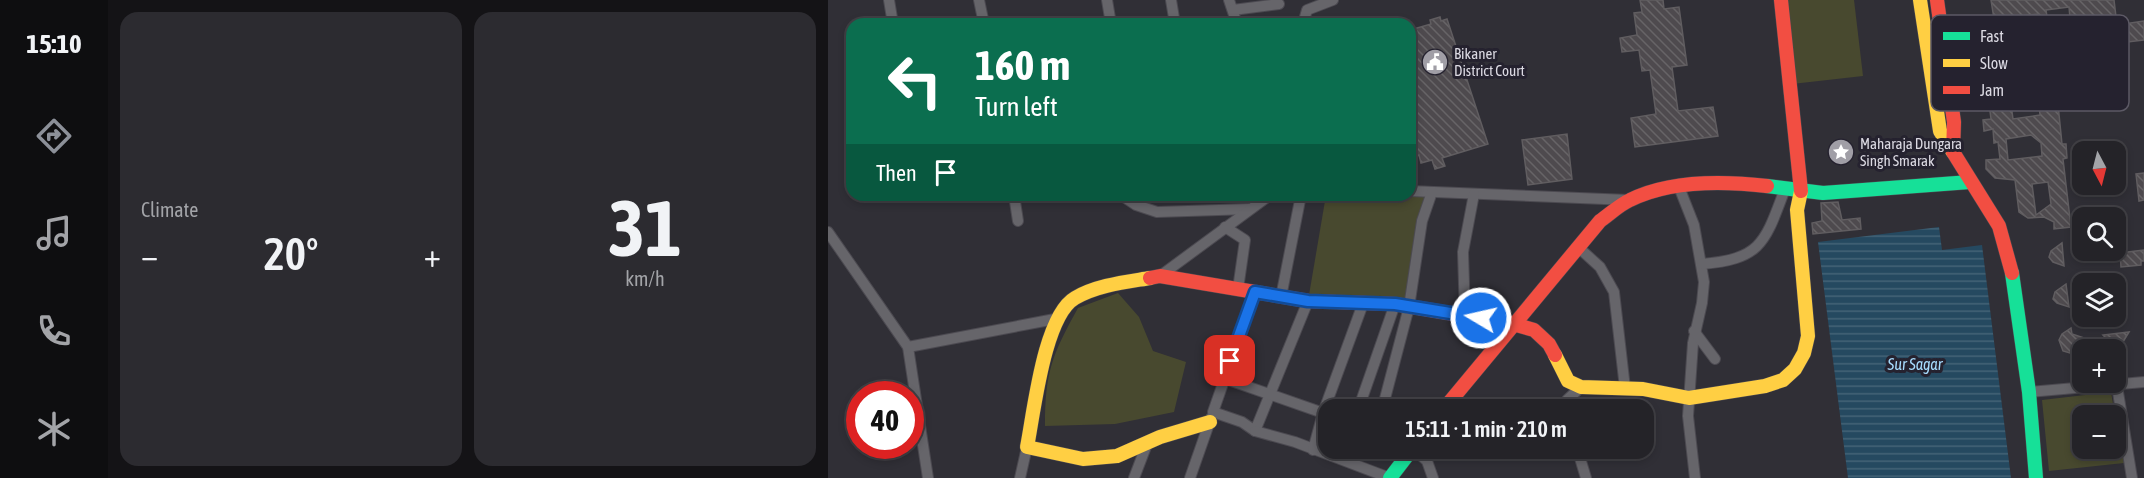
<!DOCTYPE html>
<meta charset="utf-8">
<style>
:root{--surface:#242328;--page:#2c2b30;--text:#f1f3f6;--muted:#a3a4a8;--line:#414045;--accent:#8c9099}
body{margin:0;font-family:"Asap Condensed",sans-serif;background:var(--page);color:var(--text);height:100vh;display:flex;flex-direction:column;font-size:22px;white-space:nowrap}
*{box-sizing:border-box;margin:0}
p{font-size:20px;color:var(--muted)}
.icon{flex:none;width:33px;height:33px;fill:none;stroke:currentColor;stroke-width:2;stroke-linecap:round;stroke-linejoin:round}
.map{position:relative;flex:1;overflow:hidden}
.panel{display:flex;flex-direction:column;gap:12px;padding:12px;background:#141316;width:720px}
.panel>*{flex:none}
.top-card{position:absolute;left:18px;top:18px;width:570px;height:183px;border-radius:18px;box-shadow:0 3px 9px #0003,0 0 0 2px var(--line);background:#0b6e4f;color:#fff;overflow:hidden}
.needle{width:39px;rotate:173deg}
.fabs{position:absolute;left:1244px;top:141px;display:grid;gap:12px}
.fabs a{display:grid;place-items:center;width:54px;height:54px;border-radius:12px;background:var(--surface);box-shadow:0 3px 9px #0003,0 0 0 2px var(--line);font-size:30px}
.speed{position:absolute;left:18px;top:381px;display:flex;gap:12px;font-size:30px;font-weight:700;text-align:center}
.speed>*{display:grid;place-content:center;width:78px;height:78px;border-radius:50%;background:var(--surface);box-shadow:0 3px 9px #0003,0 0 0 2px var(--line);line-height:1}
.speed .limit{border:9px solid #d22;background:#fff;color:#111}
.pin{position:absolute;display:grid;place-items:center;width:51px;height:51px;color:#fff;margin:-26px;border-radius:12px;box-shadow:0 3px 9px #0006}
.me{position:absolute;width:66px;margin:-33px;rotate:279deg;stroke-linejoin:round;filter:drop-shadow(0 0 4px #0008)}
.turn{display:flex;align-items:center;gap:21px;height:126px;padding:0 30px;font-size:27px}
.turn .icon{width:78px;height:78px;stroke-width:2.5}
.turn b{display:block;font-size:42px;line-height:51px}
.then{display:flex;align-items:center;height:57px;padding:0 30px;background:#0003;gap:12px;font-size:22px}
.big{font-size:45px;font-weight:600;line-height:1.1}
.panel .card{flex:1;display:flex;flex-direction:column;justify-content:center;gap:9px;min-width:0;padding:0 21px;border-radius:18px;background:var(--page)}
.panel .dial{align-items:center;gap:0}
.dial b{font-size:78px;line-height:1}
.heat{display:flex;justify-content:space-between;align-items:center;font-size:33px;direction:ltr}
.panel .tiles{flex:1;display:grid;gap:12px;grid-template-columns:repeat(2,1fr)}
.trip{position:absolute;left:490px;top:399px;width:336px;height:60px;border-radius:18px;background:var(--surface);box-shadow:0 3px 9px #0003,0 0 0 2px var(--line);font-weight:600;line-height:60px;text-align:center}
main{display:flex;flex:1;min-height:0}
.tab-bar{display:flex;flex-direction:column;width:108px;justify-content:space-around;align-items:center;background:#0e0e10;color:var(--muted)}
.tab-bar .icon{width:42px;height:42px}
.tab-bar .current{color:var(--accent)}
.tab-bar b{font-size:27px;color:var(--text)}
.map>svg:first-child{display:block}
.green{fill:#48492f}
.water{fill:url(#water-rules)}
.building{fill:url(#building-back-hatch);stroke:#605d60;stroke-width:1.5;fill-rule:evenodd}
.lines{fill:none;stroke-linecap:round;stroke-linejoin:round}
.street-casing{stroke:#4c4a51;stroke-width:12}
.fast-casing{stroke:#4c4a51;stroke-width:15}
.slow-casing{stroke:#4c4a51;stroke-width:15}
.jam-casing{stroke:#4c4a51;stroke-width:15}
.street{stroke:#66656a;stroke-width:10}
.fast{stroke:#16e098;stroke-width:14}
.slow{stroke:#ffcf43;stroke-width:14}
.jam{stroke:#f24e42;stroke-width:14}
.route-casing{stroke:#114b97;stroke-width:15}
.route{stroke:#1a73e8;stroke-width:10}
.labels{text-anchor:middle;dominant-baseline:central;stroke-width:6;stroke-linejoin:round;paint-order:stroke}
.poi-label{font-size:15px;fill:#dcdae3;stroke:#25222f;text-anchor:start}
.water-label{font-size:16px;font-style:italic;fill:#a7dcfe;stroke:#25222f}
.key{fill:#25222f;stroke:#5c5965;stroke-width:1.5}
.key-label{font-size:16px;fill:#dcdae3}
</style>
<main>
<nav class="tab-bar">
<b>15:10</b>
<svg class="icon current" aria-label="directions" viewBox="0 0 24 24"><path d="M12 3l9 9-9 9-9-9zM9 14v-3h6M13 9l2 2-2 2"/></svg>
<svg class="icon" aria-label="music" viewBox="0 0 24 24"><path d="M9 18V5l10-2v13"/><circle cx="6" cy="18" r="3"/><circle cx="16" cy="16" r="3"/></svg>
<svg class="icon" aria-label="phone" viewBox="0 0 24 24"><path d="M5 4h4l2 5-3 2q2 4 5 5l2-3 5 2v4C11 20 4 13 5 4z"/></svg>
<svg class="icon" aria-label="climate" viewBox="0 0 24 24"><path d="M12 3v18M4 7l16 10M4 17L20 7"/></svg>
</nav>
<section class="panel">
<div class="tiles">
<div class="card"><p>Climate</p>
<div class="heat"><a>−</a><b class="big">20°</b><a>+</a></div>
</div>
<div class="card dial"><b>31</b><p>km/h</p></div>
</div>
</section>
<div class="map">
<svg width="1316" height="478" viewBox="0 0 1316 478">
<defs>
<pattern id="water-rules" width="6" height="5" patternUnits="userSpaceOnUse" patternTransform="scale(1.5)"><rect width="6" height="5" fill="#254960"/><path d="M0 2.5h6" fill="none" stroke="#446377"/></pattern>
<pattern id="building-back-hatch" width="6" height="6" patternUnits="userSpaceOnUse" patternTransform="scale(1.5)"><rect width="6" height="6" fill="#4e4a4e"/><path d="M-1 5l2 2M0 0l6 6M5-1l2 2" fill="none" stroke="#676467"/></pattern>
</defs>
<rect width="100%" height="100%" fill="#302f36"/>
<g class="green">
<polygon points="954,0 1026,0 1035,76 964,84"/>
<polygon points="604,192 581,307 480,301 498,195"/>
<path d="M290,293l21,24 14,34 33,11 -12,50 -59,12 -70,2c0,-54 7,-71 33,-118z"/>
<polygon points="1283,392 1287,416 1254,416 1254,448 1287,448 1287,416 1296,463 1221,471 1214,400"/>
</g>
<polygon class="water" points="1111,227 1114,250 1154,245 1183,478 1020,478 990,242"/>
<g class="building">
<polygon points="812,0 835,0 836,9 851,7 859,65 844,67 850,111 885,107 890,136 807,147 803,118 828,114 822,70 814,71 811,50 794,52 792,38 809,35 806,13 814,12"/>
<path d="M1163,0h123l3,25 27,-4v19l-59,7v4l-32,4 9,89h4l1,14 -4,1 8,68 -17,2v-7l-10,-5 -16,1 -9,-6 -4,-32 -20,-2 -9,-9v-9l14,-1 -2,-17 -4,1 -1,-14 -9,2 -1,-11 8,-1 -7,-55 -8,1 -3,-22 9,-1 -3,-21 15,-2zM1241,7l2,22 -16,2 -1,-3 -5,1 -3,-19zM1210,14l4,36 -15,2 -5,-36zM1204,63l2,20 -25,3 -3,-19zM1210,94l2,21 -27,4 -3,-22zM1203,135l10,8 1,13 -34,4 -2,-21zM1220,182l3,22 -15,11 -4,-31z"/>
<polygon points="612,17 613,21 619,19 660,144 614,158 617,166 607,169 604,160 593,163 591,155 582,158 582,30 603,24 602,20"/>
<polygon points="739,134 744,179 700,185 694,140"/>
<polygon points="1316,173 1316,200 1311,201 1308,174"/>
<polygon points="1010,202 1014,220 1032,218 1033,229 985,234 984,223 994,221 993,203"/>
<polygon points="1234,243 1236,266 1225,262 1221,257 1223,251"/>
<polygon points="1316,250 1316,261 1313,261 1313,265 1293,267 1292,253"/>
<polygon points="1238,284 1241,307 1229,303 1225,299 1227,292"/>
<polygon points="1243,328 1244,334 1256,338 1250,351 1242,353 1235,351 1231,340 1234,334"/>
<polygon points="1301,332 1293,345 1287,347 1275,335"/>
</g>
<g class="lines">
<g class="street-casing">
<g id="street">
<polyline points="61,0 65,24"/>
<polyline points="151,0 156,24"/>
<polyline points="279,0 283,24"/>
<polyline points="343,0 347,24"/>
<polyline points="401,0 409,24"/>
<polyline points="405,10 451,4"/>
<polyline points="475,24 479,10 505,0"/>
<polyline points="851,187 866,225 876,282 874,303 865,343 860,416 867,478"/>
<polyline points="582,191 801,200"/>
<polyline points="186,195 190,221"/>
<polyline points="293,195 308,205 329,212 422,209"/>
<polyline points="397,227 417,240 410,289"/>
<polyline points="0,232 80,347 100,478"/>
<polyline points="750,247 772,267 786,292 797,388"/>
<path d="M874,264c60,-5 63,-22 83,-75"/>
<polyline points="332,276 442,195"/>
<polyline points="427,292 385,412 414,422 427,431 480,301"/>
<polyline points="453,297 473,195"/>
<polyline points="637,316 635,252 646,194"/>
<polyline points="866,331 887,359"/>
<polyline points="80,347 227,319"/>
<polyline points="395,378 501,415"/>
<polyline points="1289,386 1304,478"/>
<polyline points="1201,392 1316,382"/>
<polyline points="530,410 567,304"/>
<polyline points="554,410 581,307 594,221 604,192"/>
<polyline points="737,410 739,400 753,387"/>
<polyline points="427,431 467,442 562,478"/>
<polyline points="585,448 599,461 605,478"/>
<polyline points="749,448 758,478"/>
<polyline points="485,450 495,413 536,301"/>
<polyline points="192,478 199,447"/>
<polyline points="306,478 319,444"/>
<polyline points="362,478 383,418"/>
</g>
</g>
<g class="fast-casing">
<g id="fast">
<polyline points="939,186 995,193 1142,182"/>
<polyline points="1184,273 1201,392 1208,478"/>
<polyline points="562,478 585,448"/>
</g>
</g>
<g class="slow-casing">
<g id="slow">
<polyline points="1092,0 1112,131 1125,152"/>
<path d="M322,278c-24,4 -53,7 -75,20 -31,18 -41,114 -48,149l56,12 34,-3 43,-19 50,-15"/>
<polyline points="727,355 740,381 753,387 815,389 861,398 937,386 955,380 967,369 976,353 980,336 969,210 973,191"/>
</g>
</g>
<g class="jam-casing">
<g id="jam">
<polyline points="953,0 973,191"/>
<polyline points="1109,0 1126,122 1125,152 1171,226 1184,273"/>
<polyline points="322,278 332,276 480,301 567,304 685,324 706,330 721,344 727,355"/>
<path d="M615,410l157,-189c10,-7 19,-16 30,-21 40,-20 94,-19 137,-14"/>
</g>
</g>
<use href="#street" class="street"/>
<use href="#fast" class="fast"/>
<use href="#slow" class="slow"/>
<use href="#jam" class="jam"/>
</g>
<g class="lines">
<g class="route-casing">
<polyline id="route" points="402,361 427,292 480,301 567,304 653,318"/>
</g>
<use href="#route" class="route"/>
</g>
<defs>
<g id="civic-disc" transform="scale(1.35)"><circle r="9.5" fill="#a09ea6" stroke="#25222f"/><path d="M-.6-6.5H3V-4.5H.6V-3L4-1V1h2V6H-6V1h2V-1L-.6-3ZM-1.2 2.5V6h2.4V2.5Z" fill="#fff"/></g>
<g id="sight-disc" transform="scale(1.35)"><circle r="9.5" fill="#a09ea6" stroke="#25222f"/><path d="M0-6L1.8-2.2L6-1.7L2.9 1.2L3.7 5.4L0 3.3L-3.7 5.4L-2.9 1.2L-6-1.7L-1.8-2.2Z" fill="#fff"/></g>
</defs>
<g fill-rule="evenodd">
<use href="#civic-disc" x="607" y="62"/>
<use href="#sight-disc" x="1013" y="152"/>
</g>
<g class="labels">
<g class="poi-label">
<text x="626" y="53">Bikaner<tspan x="626" dy="17">District Court</tspan></text>
<text x="1032" y="143">Maharaja Dungara<tspan x="1032" dy="17">Singh Smarak</tspan></text>
</g>
<g class="water-label">
<text x="1087" y="364">Sur Sagar</text>
</g>
</g>
<rect x="1103" y="15" width="198" height="96" rx="9" class="key"/>
<rect x="1115" y="32" width="27" height="8" fill="#16e098"/>
<rect x="1115" y="59" width="27" height="8" fill="#ffcf43"/>
<rect x="1115" y="86" width="27" height="8" fill="#f24e42"/>
<g class="key-label">
<text x="1152" y="42">Fast</text>
<text x="1152" y="69">Slow</text>
<text x="1152" y="96">Jam</text>
</g>
</svg>
<div class="fabs">
<a><svg class="needle" viewBox="-14 -14 28 28"><path d="M0-13l5 13h-10z" fill="#e53935"/><path d="M0 13l5-13h-10z" fill="#a3a4a8"/></svg></a>
<a><svg class="icon" aria-label="search" viewBox="0 0 24 24"><circle cx="10" cy="10" r="6"/><path d="M15 15l6 6"/></svg></a>
<a><svg class="icon" aria-label="layers" viewBox="0 0 24 24"><path d="M12 4l9 5-9 5-9-5zM3 14l9 5 9-5"/></svg></a>
<a>+</a>
<a>−</a>
</div>
<div class="speed"><div class="limit">40</div></div>
<div class="pin" style="left:402px;top:361px;background:#d93025"><svg class="icon" aria-label="arrive" viewBox="0 0 24 24"><path d="M6 21V4h12l-3 4 3 4H6"/></svg></div>
<svg class="me" style="left:653px;top:318px" viewBox="-20 -20 40 40"><circle r="17" fill="#1a73e8" stroke="#fff" stroke-width="3"/><path d="M0-11L8 9 0 5-8 9z" fill="#fff"/></svg>
<div class="trip">15:11 · 1 min · 210 m</div>
<div class="top-card">
<div class="turn"><svg class="icon" aria-label="left" viewBox="0 0 24 24"><path d="M17 20v-9H6M10 6l-5 5 5 5"/></svg><div><b>160 m</b>Turn left</div></div>
<div class="then">Then<svg class="icon" aria-label="arrive" viewBox="0 0 24 24"><path d="M6 21V4h12l-3 4 3 4H6"/></svg></div>
</div>
</div>
</main>
